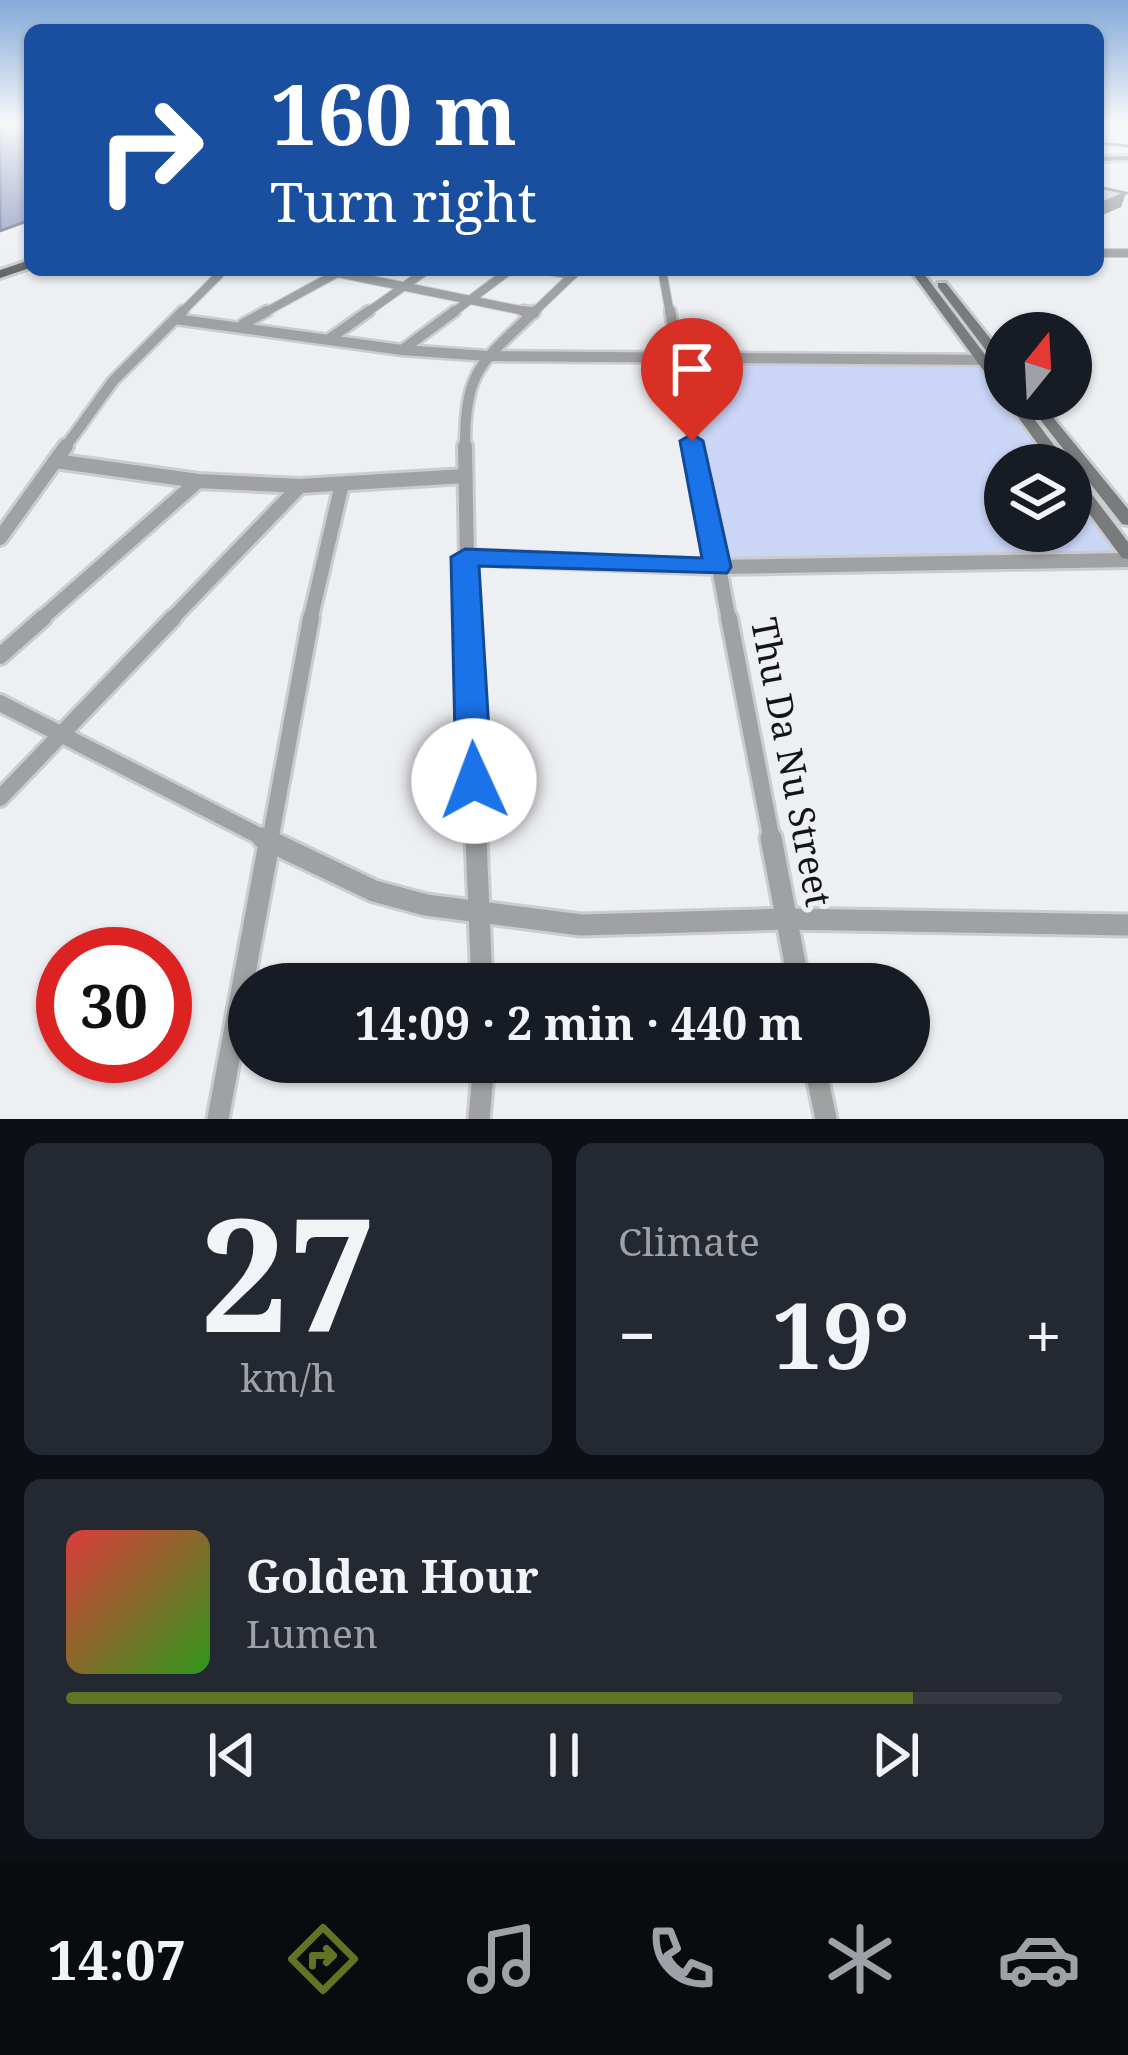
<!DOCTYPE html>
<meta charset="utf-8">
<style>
:root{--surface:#171b24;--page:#242831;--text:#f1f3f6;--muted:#9ea1a6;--line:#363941;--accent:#607424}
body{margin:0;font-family:"Noto Serif",serif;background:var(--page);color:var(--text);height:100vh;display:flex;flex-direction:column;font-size:45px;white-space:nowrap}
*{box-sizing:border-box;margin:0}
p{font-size:39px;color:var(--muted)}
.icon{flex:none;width:66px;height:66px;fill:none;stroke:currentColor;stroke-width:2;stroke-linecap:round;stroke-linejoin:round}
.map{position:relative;height:1119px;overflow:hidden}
.drawer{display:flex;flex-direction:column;gap:24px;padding:24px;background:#0d0f14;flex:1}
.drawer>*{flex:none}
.top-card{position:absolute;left:24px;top:24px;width:1080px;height:252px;border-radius:18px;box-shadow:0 3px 9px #0004;background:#1a4fa0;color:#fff;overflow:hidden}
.needle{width:78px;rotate:18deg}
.buttons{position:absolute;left:984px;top:312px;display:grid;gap:24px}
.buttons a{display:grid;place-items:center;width:108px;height:108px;border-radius:50%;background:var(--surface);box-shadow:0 3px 9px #0004;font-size:60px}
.speed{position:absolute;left:36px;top:927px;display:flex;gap:24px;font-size:60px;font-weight:700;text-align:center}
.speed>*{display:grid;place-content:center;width:156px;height:156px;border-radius:50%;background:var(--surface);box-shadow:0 3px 9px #0004;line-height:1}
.speed .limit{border:18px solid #d22;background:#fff;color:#111}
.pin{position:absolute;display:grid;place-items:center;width:102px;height:102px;color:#fff;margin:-123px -51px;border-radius:50% 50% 50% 0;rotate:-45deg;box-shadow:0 0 12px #0007}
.pin .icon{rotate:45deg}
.me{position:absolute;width:132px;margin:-66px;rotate:358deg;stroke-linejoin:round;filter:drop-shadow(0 0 9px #0008)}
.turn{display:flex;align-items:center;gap:42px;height:252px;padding:0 48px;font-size:54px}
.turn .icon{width:156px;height:156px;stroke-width:2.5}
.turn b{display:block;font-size:84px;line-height:102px}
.big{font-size:90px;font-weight:700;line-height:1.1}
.drawer .tile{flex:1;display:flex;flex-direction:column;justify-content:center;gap:18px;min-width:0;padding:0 42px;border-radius:18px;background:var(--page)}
.drawer .dial{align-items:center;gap:0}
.dial b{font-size:156px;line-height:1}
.song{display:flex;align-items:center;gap:36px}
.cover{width:144px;height:144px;border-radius:18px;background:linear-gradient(135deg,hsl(0 70% 55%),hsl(110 70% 35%))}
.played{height:12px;border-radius:6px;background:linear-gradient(90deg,var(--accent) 85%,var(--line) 85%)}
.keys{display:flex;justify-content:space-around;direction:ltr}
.heat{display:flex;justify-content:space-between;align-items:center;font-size:66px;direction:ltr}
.drawer .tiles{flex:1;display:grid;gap:24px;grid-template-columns:1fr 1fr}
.tile:last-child{grid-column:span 2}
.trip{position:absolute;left:228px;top:963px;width:702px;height:120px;border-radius:60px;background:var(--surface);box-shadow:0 3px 9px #0004;font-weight:700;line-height:120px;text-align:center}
.dock{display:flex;height:192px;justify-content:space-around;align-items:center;background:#090b0e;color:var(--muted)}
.dock .icon{width:84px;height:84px}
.dock .current{color:var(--accent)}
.dock b{font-size:54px;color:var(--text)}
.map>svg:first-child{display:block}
.green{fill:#cbd5f6}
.water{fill:#8d98c1;stroke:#68708d;stroke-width:3}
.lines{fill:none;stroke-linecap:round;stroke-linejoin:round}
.stream{stroke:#68708d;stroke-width:3}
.street-far4-casing{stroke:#cbcccf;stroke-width:10}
.street-far3-casing{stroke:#cbcccf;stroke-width:15}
.street-far2-casing{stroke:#cbcccf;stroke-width:20}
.street-far1-casing{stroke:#cbcccf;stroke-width:22}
.street-casing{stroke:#cbcccf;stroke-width:27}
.secondary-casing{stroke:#cbcccf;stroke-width:6}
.primary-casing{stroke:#cbcccf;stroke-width:6}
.street-far4{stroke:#a0a1a2;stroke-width:8}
.street-far3{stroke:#a0a1a2;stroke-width:10}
.street-far2{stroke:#a0a1a2;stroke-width:14}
.street-far1{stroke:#a0a1a2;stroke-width:16}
.street{stroke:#a0a1a2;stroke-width:21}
.secondary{fill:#7a7b7d;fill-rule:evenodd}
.primary{fill:#5f6063;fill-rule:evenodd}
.shaded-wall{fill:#949598}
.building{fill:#d4d5d9;stroke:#949598;stroke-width:3}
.route{fill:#1a73e8;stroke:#114b97;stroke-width:3}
.labels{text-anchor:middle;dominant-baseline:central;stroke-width:10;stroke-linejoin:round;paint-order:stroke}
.street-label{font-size:36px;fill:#131415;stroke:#eeeff3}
</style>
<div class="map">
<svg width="1128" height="1119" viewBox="0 0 1128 1119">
<rect width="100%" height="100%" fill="#eeeff3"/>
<polygon class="green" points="677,360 982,360 1005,390 1005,399 1061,465 1005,465 1005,531 1071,531 1071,478 1128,560 712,558"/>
<polygon class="water" points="0,123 30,123 30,220 0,231"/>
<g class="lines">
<polyline class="stream" points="1098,143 1128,146"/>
<g class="street-far4-casing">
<g id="street-far4">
<polyline points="1098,253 1128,253"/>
<polyline points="323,270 534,313"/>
<polyline points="543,270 573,275"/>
<polyline points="662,270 670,314"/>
<polyline points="180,314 224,270"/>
<polyline points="262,314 339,272"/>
<polyline points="365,314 427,270"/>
<polyline points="451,314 510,270"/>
<polyline points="532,314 578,270"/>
</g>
</g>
<g class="street-far3-casing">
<g id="street-far3">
<polyline points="523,311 534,313"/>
<polyline points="670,311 696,449"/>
<polyline points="175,319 402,350 488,356 989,360"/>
<polyline points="243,324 267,311"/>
<polyline points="329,339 369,311"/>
<polyline points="402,350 455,311"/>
<polyline points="64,449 113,381 183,311"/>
<path d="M465,449c0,-80 15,-85 70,-138"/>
</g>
</g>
<g class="street-far2-casing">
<g id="street-far2">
<polyline points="465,446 468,621"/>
<polyline points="696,446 729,621"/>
<polyline points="55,461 198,481 300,486 465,476"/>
<polyline points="0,538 66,446"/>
<polyline points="465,557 717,567 1128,560"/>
<polyline points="39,621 198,481"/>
<polyline points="170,621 300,486"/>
<polyline points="310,621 342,484"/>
</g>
</g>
<g class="street-far1-casing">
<g id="street-far1">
<polyline points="467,618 476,841"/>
<polyline points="729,618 772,841"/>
<polyline points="0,656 43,618"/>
<polyline points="0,703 269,841"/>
<polyline points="0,798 173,618"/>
<polyline points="270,841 311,618"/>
</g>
</g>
<g class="street-casing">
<g id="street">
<polyline points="263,838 374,891 426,905 581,925 786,919 1128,925"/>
<polyline points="476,838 482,984"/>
<polyline points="771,838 799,984"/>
<polyline points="814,1062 826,1119"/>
<polyline points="218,1119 270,838"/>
<polyline points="479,1119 484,1062"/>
</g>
</g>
<g class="secondary-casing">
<g id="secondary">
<polygon points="1128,156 1128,160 1098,161 1098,157"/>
<polygon points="910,270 921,270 1005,381 1005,394 1000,393"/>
<polygon points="938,283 946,283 1005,357 1005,370 1000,369 938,287"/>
<polygon points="1005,399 1019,399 1069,465 1053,465"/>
<polygon points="1024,399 1038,399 1128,509 1128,525 1122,524"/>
<polygon points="1071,473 1077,475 1128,542 1128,559 1122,558 1071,489"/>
</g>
</g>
<g class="primary-casing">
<polygon id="primary" points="30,260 30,268 0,278 0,270"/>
</g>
<use href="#street-far4" class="street-far4"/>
<use href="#street-far3" class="street-far3"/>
<use href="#street-far2" class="street-far2"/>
<use href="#street-far1" class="street-far1"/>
<use href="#street" class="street"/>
<use href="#secondary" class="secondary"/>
<use href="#primary" class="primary"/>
</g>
<polygon class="shaded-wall" points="1126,193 1121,207 1098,217 1098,205"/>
<polygon class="building" points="1103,188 1126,193 1098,205 1098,190"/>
<linearGradient id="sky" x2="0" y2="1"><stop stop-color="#83a9d8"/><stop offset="0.44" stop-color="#f7f8fa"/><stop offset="1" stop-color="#f7f8fa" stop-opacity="0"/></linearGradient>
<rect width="1128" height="280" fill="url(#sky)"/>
<polygon class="route" points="692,434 703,441 731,567 727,573 479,566 492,781 487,791 474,795 461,791 456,781 451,557 465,549 702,558 680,441"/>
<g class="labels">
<g class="street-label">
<text transform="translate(792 762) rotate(79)">Thu Da Nu Street</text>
</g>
</g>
</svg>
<div class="buttons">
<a><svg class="needle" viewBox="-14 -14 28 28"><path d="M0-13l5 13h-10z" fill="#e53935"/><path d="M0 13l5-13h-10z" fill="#9ea1a6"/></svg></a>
<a><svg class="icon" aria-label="layers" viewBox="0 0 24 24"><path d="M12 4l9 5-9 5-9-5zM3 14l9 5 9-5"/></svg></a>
</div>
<div class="speed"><div class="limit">30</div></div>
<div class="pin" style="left:692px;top:441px;background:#d93025"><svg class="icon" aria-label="arrive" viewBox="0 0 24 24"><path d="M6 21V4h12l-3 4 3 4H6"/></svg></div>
<svg class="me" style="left:474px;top:781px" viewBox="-20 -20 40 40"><circle r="19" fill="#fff"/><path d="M0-13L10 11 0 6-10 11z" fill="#1a73e8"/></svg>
<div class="trip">14:09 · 2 min · 440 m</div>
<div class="top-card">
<div class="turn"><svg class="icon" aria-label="right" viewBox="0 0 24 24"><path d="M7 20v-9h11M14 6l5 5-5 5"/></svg><div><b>160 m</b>Turn right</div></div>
</div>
</div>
<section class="drawer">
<div class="tiles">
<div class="tile dial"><b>27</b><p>km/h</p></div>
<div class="tile"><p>Climate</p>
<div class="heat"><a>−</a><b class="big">19°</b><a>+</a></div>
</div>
<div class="tile">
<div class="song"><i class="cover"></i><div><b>Golden Hour</b><p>Lumen</p></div></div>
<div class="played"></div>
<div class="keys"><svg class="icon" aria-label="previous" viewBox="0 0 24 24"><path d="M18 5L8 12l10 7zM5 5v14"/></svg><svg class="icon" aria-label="pause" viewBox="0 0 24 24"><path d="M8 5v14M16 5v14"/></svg><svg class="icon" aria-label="next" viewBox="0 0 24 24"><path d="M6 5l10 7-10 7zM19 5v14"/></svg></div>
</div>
</div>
</section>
<nav class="dock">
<b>14:07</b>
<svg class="icon current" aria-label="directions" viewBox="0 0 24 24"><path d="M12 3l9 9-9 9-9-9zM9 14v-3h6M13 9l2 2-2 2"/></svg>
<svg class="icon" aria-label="music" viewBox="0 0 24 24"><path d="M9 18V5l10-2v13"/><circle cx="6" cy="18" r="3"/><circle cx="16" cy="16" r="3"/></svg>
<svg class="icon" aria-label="phone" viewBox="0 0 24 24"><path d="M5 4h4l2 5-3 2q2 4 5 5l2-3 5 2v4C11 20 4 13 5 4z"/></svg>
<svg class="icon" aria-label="climate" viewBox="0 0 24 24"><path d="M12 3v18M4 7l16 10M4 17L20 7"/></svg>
<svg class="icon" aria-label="car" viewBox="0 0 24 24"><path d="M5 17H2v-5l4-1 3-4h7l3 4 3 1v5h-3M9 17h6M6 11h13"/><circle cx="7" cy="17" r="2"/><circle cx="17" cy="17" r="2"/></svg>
</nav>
